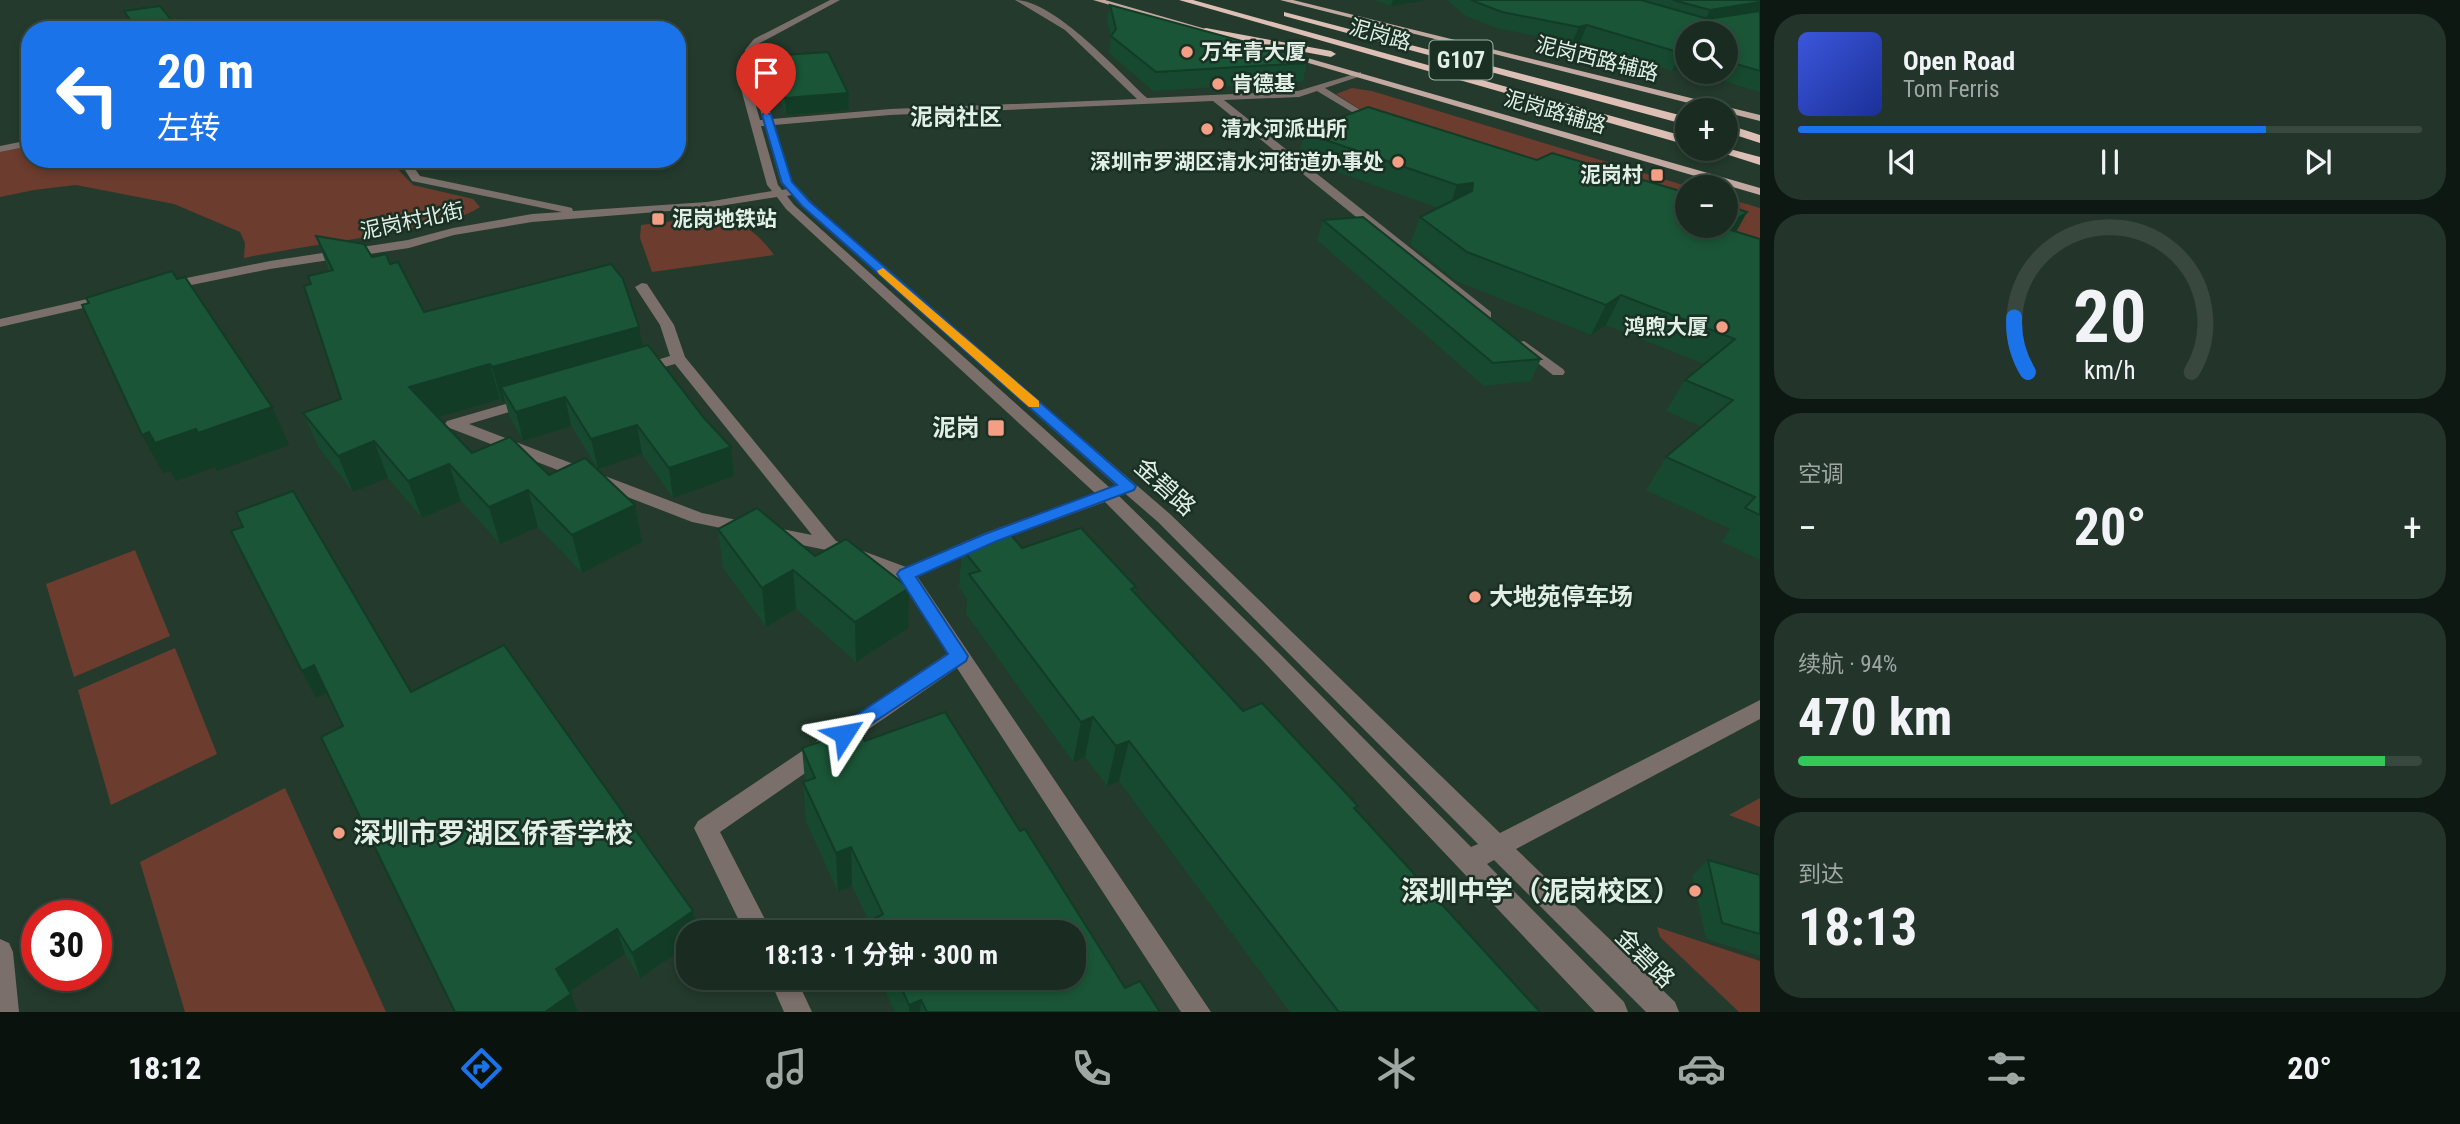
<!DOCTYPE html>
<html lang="zh">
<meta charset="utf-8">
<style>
:root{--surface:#1a2c21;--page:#23342a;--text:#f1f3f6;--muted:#9fa7a5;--line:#38483f;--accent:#1a73e8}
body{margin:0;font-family:"Roboto Condensed","Noto Sans SC",sans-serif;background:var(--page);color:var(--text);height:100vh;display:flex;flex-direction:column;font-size:26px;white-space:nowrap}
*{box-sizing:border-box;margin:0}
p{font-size:23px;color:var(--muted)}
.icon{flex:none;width:38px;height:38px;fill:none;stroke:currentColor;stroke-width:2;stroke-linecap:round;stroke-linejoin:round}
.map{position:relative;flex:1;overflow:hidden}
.sheet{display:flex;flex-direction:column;gap:14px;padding:14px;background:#0e1812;width:700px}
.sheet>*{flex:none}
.hud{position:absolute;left:21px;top:21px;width:665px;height:147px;border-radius:28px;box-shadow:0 4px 10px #0003,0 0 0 2px var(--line);background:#1a73e8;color:#fff;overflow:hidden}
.buttons{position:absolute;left:1675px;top:21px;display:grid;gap:14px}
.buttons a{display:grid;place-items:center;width:63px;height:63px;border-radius:50%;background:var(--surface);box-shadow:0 4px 10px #0003,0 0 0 2px var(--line);font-size:35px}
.speed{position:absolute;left:21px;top:900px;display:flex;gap:14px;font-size:35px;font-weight:700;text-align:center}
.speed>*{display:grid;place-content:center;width:91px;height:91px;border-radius:50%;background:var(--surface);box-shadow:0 4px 10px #0003,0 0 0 2px var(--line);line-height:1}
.speed .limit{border:10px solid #d22;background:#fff;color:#111}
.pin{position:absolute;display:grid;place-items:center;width:60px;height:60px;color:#fff;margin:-72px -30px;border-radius:50% 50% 50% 0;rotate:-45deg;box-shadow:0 0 7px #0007}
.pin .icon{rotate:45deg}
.me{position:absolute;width:77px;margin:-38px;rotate:56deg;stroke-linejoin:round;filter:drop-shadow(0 0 5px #0008)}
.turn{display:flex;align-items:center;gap:24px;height:147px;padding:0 21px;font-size:32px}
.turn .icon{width:91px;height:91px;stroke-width:2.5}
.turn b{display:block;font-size:49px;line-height:60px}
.big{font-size:52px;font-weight:700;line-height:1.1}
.sheet .widget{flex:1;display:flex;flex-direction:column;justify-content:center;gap:10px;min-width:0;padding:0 24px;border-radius:28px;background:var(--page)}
.sheet .dial{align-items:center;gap:0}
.dial svg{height:182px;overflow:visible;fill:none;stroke:var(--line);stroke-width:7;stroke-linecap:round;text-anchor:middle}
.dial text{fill:var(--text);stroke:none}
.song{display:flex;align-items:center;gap:21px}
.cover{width:84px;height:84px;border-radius:10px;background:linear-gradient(135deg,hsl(230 70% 55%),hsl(230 70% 35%))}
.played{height:7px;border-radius:4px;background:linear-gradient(90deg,var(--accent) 75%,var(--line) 75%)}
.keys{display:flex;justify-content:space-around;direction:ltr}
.heat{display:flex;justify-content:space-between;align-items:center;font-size:38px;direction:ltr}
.charge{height:10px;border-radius:5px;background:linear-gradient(90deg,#34c759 94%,var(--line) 0)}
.trip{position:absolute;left:676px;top:920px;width:410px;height:70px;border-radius:28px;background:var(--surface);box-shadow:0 4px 10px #0003,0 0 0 2px var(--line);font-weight:700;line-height:70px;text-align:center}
.tab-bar{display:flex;height:112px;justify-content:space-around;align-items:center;background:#0a120d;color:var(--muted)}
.tab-bar .icon{width:49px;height:49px}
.tab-bar .selected{color:var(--accent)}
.tab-bar b{font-size:32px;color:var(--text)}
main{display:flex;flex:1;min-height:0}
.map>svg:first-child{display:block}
.green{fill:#6c3c2e}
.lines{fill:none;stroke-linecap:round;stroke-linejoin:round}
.minor{fill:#7b6f6b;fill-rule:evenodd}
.major{fill:#c1a8a1;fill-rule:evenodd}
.highway{fill:#ddbfb6;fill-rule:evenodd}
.wall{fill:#16492f}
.shaded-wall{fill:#123c26}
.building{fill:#1a5537;stroke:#123c26;stroke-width:2}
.route{fill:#1a73e8;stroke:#114b97;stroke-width:2}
.slow{fill:#f59e0b}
.poi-dot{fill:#f49e86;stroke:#193023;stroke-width:2.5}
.labels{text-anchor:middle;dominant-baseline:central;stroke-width:5;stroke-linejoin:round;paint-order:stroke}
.far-street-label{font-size:21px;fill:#e1efe6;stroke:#193023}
.far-poi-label{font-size:21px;font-weight:bold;fill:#e1efe6;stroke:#193023;text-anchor:start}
.shield{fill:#193023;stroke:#a5b6ac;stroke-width:2}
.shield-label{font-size:23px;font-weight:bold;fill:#e1efe6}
.far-quarter-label{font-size:23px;font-weight:bold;fill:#e1efe6;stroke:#193023}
.poi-label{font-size:24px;font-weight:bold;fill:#e1efe6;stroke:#193023;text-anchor:end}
.street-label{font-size:24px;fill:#e1efe6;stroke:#193023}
.near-poi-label{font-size:28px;font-weight:bold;fill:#e1efe6;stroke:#193023;text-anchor:start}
</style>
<main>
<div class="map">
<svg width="1760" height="1012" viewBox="0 0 1760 1012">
<rect width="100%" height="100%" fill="#233a2c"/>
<g class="green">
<polygon points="1352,88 1372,91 1690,187 1687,187 1687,216 1361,110 1336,94"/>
<path d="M30,146v13h358l25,26 60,14 7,8c-20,13 -43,16 -66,21 -56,12 -113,18 -170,30l1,-15 -5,-11 -66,-28 -98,-19 -42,5 -34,7v-45z"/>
<polygon points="1726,198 1760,208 1760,239 1717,226 1726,226"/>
<path d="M688,219c42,-1 60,1 86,36l-122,17 -12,-34 1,-13z"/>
<polygon points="135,550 170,636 74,677 46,584"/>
<polygon points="175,648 217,754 111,805 78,690"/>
<polygon points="285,788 386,1012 185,1012 140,862"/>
<polygon points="1760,798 1760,827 1729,815"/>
<polygon points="1657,927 1760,961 1760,1012 1739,1012 1660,937"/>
</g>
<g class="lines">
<g class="minor">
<path d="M830,0h10l-80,43 -7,7 19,69 118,-10 247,-10 -72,-69 -50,-30c39,0 104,72 132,98l151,-7 63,-19v4l-36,12 45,28 2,2 -5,3 -50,-30 -18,6 -75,3 267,212v6h-10l-268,-217 -323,14 -116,10 18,57 32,33 346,299 330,319 260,-133v19l-244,130 159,153 4,10h-33l-152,-152 -7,4 137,138 4,10h-33l-332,-351 -158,-159 -108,39 -80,35 294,436h-30l-224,-344 -237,164 52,101h-27l-51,-105 4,-7 250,-168 -49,-74 -73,-29 -134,-28 -245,-95 -2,-3 2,-3 76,-22h10l3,3 -3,3 -64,19 233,89 110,22 -137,-171 -36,10 -7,-4 2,-3 36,-11 -10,-31 -25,-38 7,-4 5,1 27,41 11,32 151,184 70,26 79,-34 110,-40 -309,-284 -9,-12 -70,11 -175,14 -78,13 -45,13 -139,21 -103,21 -7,-4 7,-4 103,-21 138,-21 45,-12 79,-14 30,-2 -150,-31 -14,-22h10l12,17 148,31 4,1 1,3 134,-9 65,-11 -5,-6 -27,-100 5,-3 5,3 10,35h3l-18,-70 9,-11zM761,126h4l16,57 6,6 -5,1 -4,-5zM792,195l24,24 303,269h-9l-316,-283 -7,-9zM1121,490l37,32 320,322 -7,3 -194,-196 -158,-155 4,-4z"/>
<polygon points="30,140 30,146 0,152 0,146"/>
<polygon points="109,294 114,295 114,301 0,327 0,319"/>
<polygon points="1524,341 1563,369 1565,372 1563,375 1553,375 1519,348 1519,342"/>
<polygon points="0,939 9,943 13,952 19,1012 0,1012"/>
<polygon points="769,978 796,978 812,1012 784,1012"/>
</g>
<g class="major">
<polygon points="1093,0 1105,0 1760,188 1760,195"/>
<polygon points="1280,0 1293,0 1760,115 1760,121"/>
</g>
<g class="highway">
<polygon points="1179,0 1193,0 1687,137 1687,145"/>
<polygon points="1284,12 1687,117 1687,125 1284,16"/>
<polygon points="1206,28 1331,51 1336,54 1331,57 1203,33 1203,29"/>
<polygon points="1726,124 1760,135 1760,143 1726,132"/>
<polygon points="1726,148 1760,157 1760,165 1710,149"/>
</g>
</g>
<g class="wall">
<polygon points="1374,0 1428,0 1391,6"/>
<polygon points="1447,0 1760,0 1760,92 1694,72 1726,72 1726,33 1687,33 1687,70 1683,68 1672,71 1580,42 1572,43 1496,28 1464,15"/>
<polygon points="1110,5 1307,63 1303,82 1153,91 1109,53 1111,37 1107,21"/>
<polygon points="124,11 172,21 191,30 133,30"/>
<polygon points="769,56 848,93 849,110 786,115 770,72"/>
<polygon points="1305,131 1537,160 1747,212 1736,232 1760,239 1760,560 1722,542 1730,529 1646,490 1666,457 1702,427 1666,411 1685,380 1704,364 1606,325 1591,335 1456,281 1410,244 1420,217 1438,208 1304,160 1298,156"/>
<polygon points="1323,220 1541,359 1531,381 1484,386 1317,240"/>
<polygon points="316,236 390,264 424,312 643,347 731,447 734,476 673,498 642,454 598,469 571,426 523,441 509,415 505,401 502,402 500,399 438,417 472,453 549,475 635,505 642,542 582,573 538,527 500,544 461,501 422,518 388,478 353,492 319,448 303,413 341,399 311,284 329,271"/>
<polygon points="718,529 815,556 908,628 856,662 796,609 766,627 723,568"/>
<polygon points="1022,548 1136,587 1135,594 1243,711 1356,811 1540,1012 1290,1012 1119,781 1107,786 1085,757 1073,762 966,614 967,599 959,588 962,549"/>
<polygon points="302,671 411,692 693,911 698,933 688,933 688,945 640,978 625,954 569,992 578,1012 455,1012 343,726 327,693 316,698"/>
<polygon points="865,741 1020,831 1125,988 1160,1012 895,1012 879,978 1073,978 1073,933 870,933 870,924 852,886 838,892 806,822 803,782 805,781 802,748"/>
<polygon points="1708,860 1760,875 1760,956 1706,939 1692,876"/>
</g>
<g class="shaded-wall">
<polygon points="1393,0 1428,0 1391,6"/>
<polygon points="1760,2 1760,16 1702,26 1710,10"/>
<polygon points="1587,25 1580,42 1572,43 1579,27"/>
<polygon points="1687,52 1687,60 1683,68 1672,71 1681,53"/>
<polygon points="848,93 849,110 786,115 785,98"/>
<polygon points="1473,183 1463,210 1448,212 1457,185"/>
<polygon points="1747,212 1732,239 1724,228"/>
<polygon points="1621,295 1606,325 1591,335 1606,305"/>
<polygon points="639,327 645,360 501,387 505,401 502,402 492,367"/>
<polygon points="490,364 500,399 421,422 409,387"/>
<polygon points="565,397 571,426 523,441 516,412"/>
<polygon points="272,407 289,445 217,471 198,433"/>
<polygon points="637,425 642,454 598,469 591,439"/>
<polygon points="196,429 215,467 176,481 170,471 163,473 142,435 149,432"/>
<polygon points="374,441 388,478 353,492 338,456"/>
<polygon points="731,447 734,476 673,498 669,468"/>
<polygon points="449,464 461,501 422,518 408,481"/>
<polygon points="528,490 538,527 500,544 489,507"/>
<polygon points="635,505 642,542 582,573 572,535"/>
<polygon points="793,570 796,609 766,627 762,588"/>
<polygon points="909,588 908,628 856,662 855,622"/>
<polygon points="314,665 328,692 316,698 302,671"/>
<polygon points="1093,717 1085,757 1073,762 1081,722"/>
<polygon points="1129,741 1119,781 1107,786 1116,746"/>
<polygon points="851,847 852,886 838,892 836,853"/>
<polygon points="693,911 698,933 688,933 688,945 640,978 632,953"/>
<polygon points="617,929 625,954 566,994 556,969"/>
<polygon points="571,994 578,1012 545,1012"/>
<polygon points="921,1000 920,1012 909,1012 909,1005"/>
</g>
<g class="building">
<polygon points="1471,0 1641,0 1708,19 1760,11 1760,71 1726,61 1726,33 1687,33 1687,52 1681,53 1587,25 1579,27 1502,12"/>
<polygon points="1673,0 1760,0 1760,2 1710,10"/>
<polygon points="1110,5 1308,59 1307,63 1156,72 1111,36 1116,29"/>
<polygon points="160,6 172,21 183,19 191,30 137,30 124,11"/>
<polygon points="828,52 848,93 785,98 769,56"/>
<polygon points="1368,107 1537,160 1552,153 1687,193 1687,226 1726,226 1726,205 1747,212 1724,228 1760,239 1760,515 1745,508 1755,497 1666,457 1733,400 1685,380 1735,339 1621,295 1606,305 1467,252 1420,217 1472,191 1473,183 1457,185 1311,135 1305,131"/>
<polygon points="1363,217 1541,359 1493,363 1323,220"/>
<polygon points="316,236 364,244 372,257 386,254 390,264 398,262 424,312 611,264 623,279 639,327 492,367 490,364 409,387 472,453 510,437 549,475 585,458 635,505 572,535 528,490 489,507 449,464 408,481 374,441 338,456 303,413 341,399 304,286 311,284 308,276 333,270"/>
<polygon points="172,271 177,279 185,277 272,407 198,433 196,429 155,443 149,432 142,435 82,305 89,303 86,298"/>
<polygon points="648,345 704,418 731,447 669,468 637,425 591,439 565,397 516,412 501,387"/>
<polygon points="293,491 411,692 504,645 693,911 632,953 617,929 556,969 571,994 545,1012 455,1012 321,737 343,726 314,665 302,671 231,531 243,527 236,512"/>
<polygon points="757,508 815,556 846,539 909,588 855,622 793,570 762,588 718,529"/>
<polygon points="1081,528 1136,587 1131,589 1243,711 1262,703 1358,806 1354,808 1540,1012 1339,1012 1129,741 1116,746 1093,717 1081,722 969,574 980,571 962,549 1010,534 1022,548"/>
<polygon points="945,712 1020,831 1025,829 1125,988 1140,981 1160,1012 927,1012 921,1000 909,1005 897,978 1073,978 1073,933 875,933 870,921 883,914 851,847 836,853 803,782 815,778 802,748 858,728 865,741"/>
<polygon points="1708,860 1760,875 1760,934 1722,923"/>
</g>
<polygon class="route" points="766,112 771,115 792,182 810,202 1136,486 1134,490 997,541 916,577 968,656 966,661 844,742 837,740 834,734 837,728 948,654 897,574 900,570 985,534 1117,485 802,206 782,183 762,115"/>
<polygon class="slow" points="883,268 1039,401 1039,407 1029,407 879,274 877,271"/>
<g class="poi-dot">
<circle cx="1187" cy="52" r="7"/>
<circle cx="1218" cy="84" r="7"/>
<circle cx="1207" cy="129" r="7"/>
<circle cx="1398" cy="162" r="7"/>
<rect x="1650" y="168" width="14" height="14" rx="3.5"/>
<rect x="651" y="212" width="14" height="14" rx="3.5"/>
<circle cx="1722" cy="327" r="7"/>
<rect x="987" y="419" width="18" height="18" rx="3.5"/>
<circle cx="1475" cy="597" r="7"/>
<circle cx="339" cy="833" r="7"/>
<circle cx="1695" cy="891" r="7"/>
</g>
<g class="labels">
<g class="far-street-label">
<text transform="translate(1380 35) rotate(16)">泥岗路</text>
<text transform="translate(1597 59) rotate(14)">泥岗西路辅路</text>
<text transform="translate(1555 112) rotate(16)">泥岗路辅路</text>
<text transform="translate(412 221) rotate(-12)">泥岗村北街</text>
</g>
<g class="far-poi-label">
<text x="1201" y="52">万年青大厦</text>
<text x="1232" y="84">肯德基</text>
<text x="1221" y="129">清水河派出所</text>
<text x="1384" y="162" text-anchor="end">深圳市罗湖区清水河街道办事处</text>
<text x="1643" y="175" text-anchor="end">泥岗村</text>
<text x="672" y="219">泥岗地铁站</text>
<text x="1708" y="327" text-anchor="end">鸿煦大厦</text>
</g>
<rect class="shield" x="1429.5" y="40.5" width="63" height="39" rx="5"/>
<g class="shield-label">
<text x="1461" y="60">G107</text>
</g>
<g class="far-quarter-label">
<text x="956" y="117">泥岗社区</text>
</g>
<g class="poi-label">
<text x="980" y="428">泥岗</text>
<text x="1489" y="597" text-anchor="start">大地苑停车场</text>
</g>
<g class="street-label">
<text transform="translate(1165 487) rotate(42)">金碧路</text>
<text transform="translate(1645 958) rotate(45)">金碧路</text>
</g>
<g class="near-poi-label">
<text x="353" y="833">深圳市罗湖区侨香学校</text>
<text x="1681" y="891" text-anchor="end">深圳中学（泥岗校区）</text>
</g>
</g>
</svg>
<div class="buttons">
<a><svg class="icon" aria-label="search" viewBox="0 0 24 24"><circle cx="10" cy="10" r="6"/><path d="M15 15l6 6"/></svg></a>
<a>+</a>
<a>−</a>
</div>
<div class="speed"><div class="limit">30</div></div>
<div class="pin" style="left:766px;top:115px;background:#d93025"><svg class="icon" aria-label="arrive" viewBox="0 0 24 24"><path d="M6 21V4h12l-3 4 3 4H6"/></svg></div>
<svg class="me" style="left:844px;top:734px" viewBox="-20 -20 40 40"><path d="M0-17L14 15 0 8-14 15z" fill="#1a73e8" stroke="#fff" stroke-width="4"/></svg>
<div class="trip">18:13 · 1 分钟 · 300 m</div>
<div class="hud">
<div class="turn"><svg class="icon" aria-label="left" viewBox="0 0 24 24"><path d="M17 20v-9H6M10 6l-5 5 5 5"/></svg><div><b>20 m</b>左转</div></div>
</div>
</div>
<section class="sheet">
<div class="widget">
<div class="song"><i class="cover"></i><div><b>Open Road</b><p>Tom Ferris</p></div></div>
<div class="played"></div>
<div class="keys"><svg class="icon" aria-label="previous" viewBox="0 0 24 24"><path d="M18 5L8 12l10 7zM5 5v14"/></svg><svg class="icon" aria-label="pause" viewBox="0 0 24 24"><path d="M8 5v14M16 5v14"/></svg><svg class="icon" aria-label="next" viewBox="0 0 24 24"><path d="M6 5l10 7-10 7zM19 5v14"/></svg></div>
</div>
<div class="widget dial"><svg viewBox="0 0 100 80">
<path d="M14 69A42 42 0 1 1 86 69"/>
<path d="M14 69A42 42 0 0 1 8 45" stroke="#1a73e8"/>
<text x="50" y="56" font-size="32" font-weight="700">20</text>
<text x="50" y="72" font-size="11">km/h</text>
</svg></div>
<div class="widget"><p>空调</p>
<div class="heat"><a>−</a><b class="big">20°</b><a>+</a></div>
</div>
<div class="widget"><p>续航 · 94%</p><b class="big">470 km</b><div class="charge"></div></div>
<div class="widget"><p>到达</p><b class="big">18:13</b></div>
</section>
</main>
<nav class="tab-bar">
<b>18:12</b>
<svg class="icon selected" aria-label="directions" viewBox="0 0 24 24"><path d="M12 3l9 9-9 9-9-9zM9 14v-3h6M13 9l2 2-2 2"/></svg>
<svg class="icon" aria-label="music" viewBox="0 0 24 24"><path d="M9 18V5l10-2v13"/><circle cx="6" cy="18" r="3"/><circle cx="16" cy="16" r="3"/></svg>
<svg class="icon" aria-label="phone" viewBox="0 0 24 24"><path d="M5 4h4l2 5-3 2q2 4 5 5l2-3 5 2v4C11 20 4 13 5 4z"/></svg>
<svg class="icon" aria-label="climate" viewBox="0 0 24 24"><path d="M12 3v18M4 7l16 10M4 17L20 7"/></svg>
<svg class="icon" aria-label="car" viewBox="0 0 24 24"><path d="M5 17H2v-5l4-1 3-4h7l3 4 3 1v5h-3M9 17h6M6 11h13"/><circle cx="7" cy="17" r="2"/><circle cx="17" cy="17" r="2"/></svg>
<svg class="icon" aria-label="filters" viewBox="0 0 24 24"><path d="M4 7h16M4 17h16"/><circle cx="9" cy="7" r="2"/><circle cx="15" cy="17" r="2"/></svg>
<b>20°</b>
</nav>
